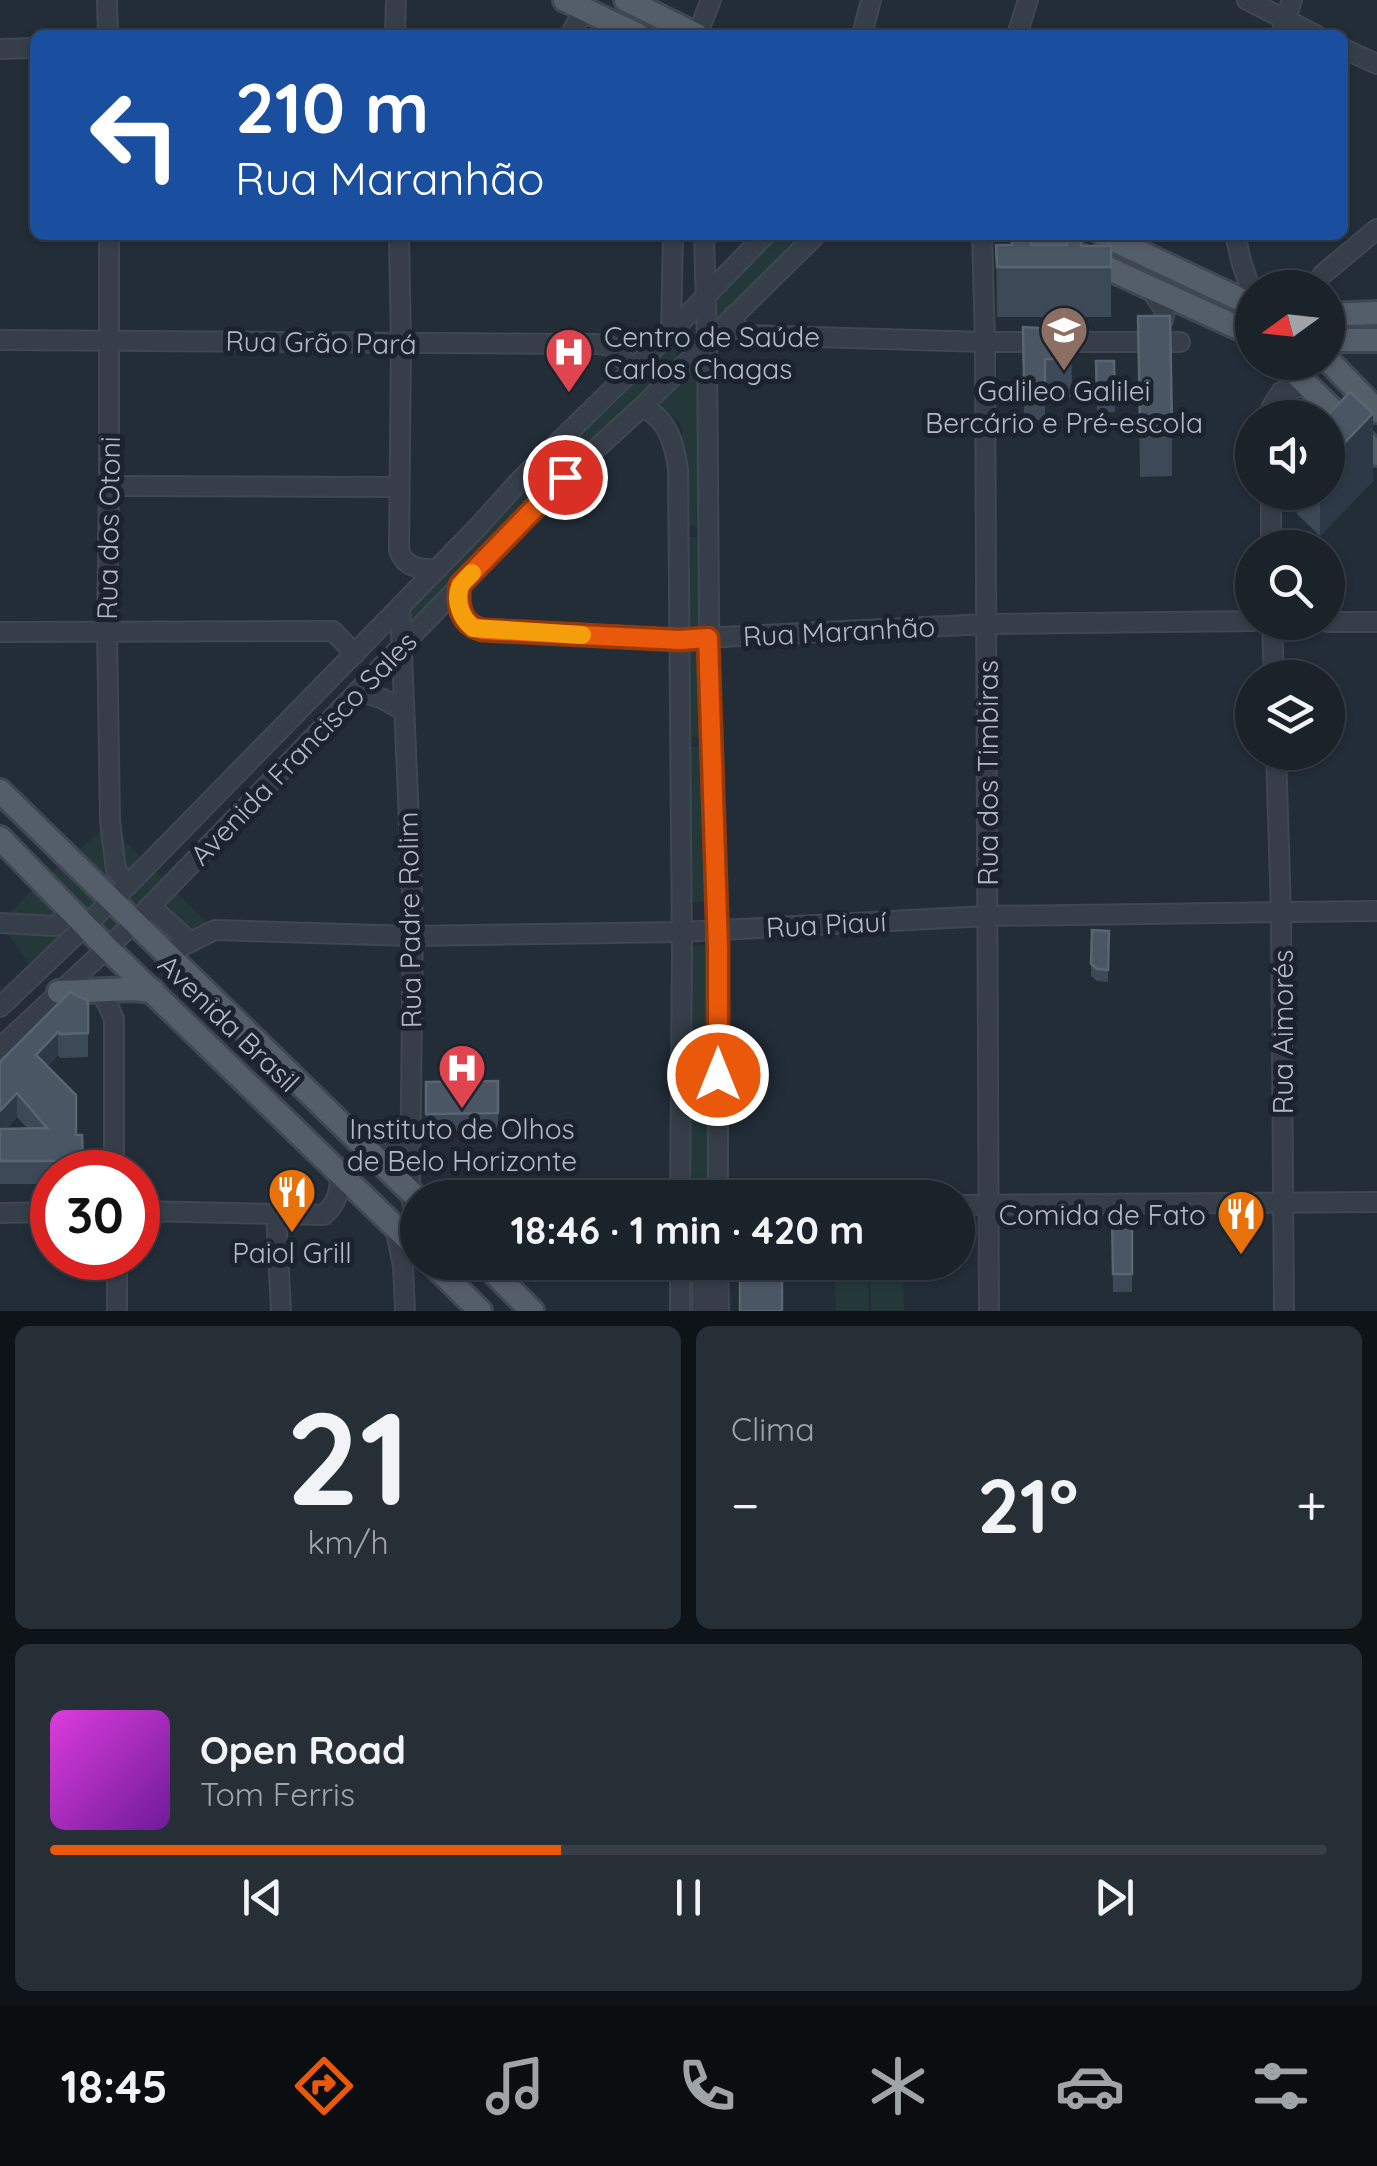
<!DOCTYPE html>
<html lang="pt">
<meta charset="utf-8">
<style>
:root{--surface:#1a222a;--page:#272f36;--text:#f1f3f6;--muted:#9fa4a8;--line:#383f47;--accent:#ea580c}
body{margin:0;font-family:Quicksand,sans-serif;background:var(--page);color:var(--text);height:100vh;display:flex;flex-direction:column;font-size:38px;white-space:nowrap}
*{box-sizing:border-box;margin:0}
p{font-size:32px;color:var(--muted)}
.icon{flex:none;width:55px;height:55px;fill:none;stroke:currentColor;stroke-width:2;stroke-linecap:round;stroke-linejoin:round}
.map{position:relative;height:1311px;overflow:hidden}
.panel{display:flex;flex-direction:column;gap:15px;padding:15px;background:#0e1317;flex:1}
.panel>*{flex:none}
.guide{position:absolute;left:30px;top:30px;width:1318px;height:210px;border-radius:15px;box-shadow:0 2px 8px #0004,0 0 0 2px var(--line);background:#1a4fa0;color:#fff;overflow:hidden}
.needle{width:65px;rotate:255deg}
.controls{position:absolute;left:1235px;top:270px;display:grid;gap:20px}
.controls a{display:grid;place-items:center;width:110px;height:110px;border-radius:50%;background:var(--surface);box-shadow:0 2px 8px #0004,0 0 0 2px var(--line);font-size:50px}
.speed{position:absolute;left:30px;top:1150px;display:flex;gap:20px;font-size:50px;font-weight:700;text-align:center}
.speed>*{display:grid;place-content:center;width:130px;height:130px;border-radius:50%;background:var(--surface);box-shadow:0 2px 8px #0004,0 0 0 2px var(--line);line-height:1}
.speed .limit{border:15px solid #d22;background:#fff;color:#111}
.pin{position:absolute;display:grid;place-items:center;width:85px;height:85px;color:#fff;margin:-42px;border:5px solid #fff;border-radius:50%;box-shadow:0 2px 10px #0007}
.me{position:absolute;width:110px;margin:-55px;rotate:0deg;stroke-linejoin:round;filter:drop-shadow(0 0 8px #0008)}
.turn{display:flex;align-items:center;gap:35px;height:210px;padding:0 40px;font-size:45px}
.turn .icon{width:130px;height:130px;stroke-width:2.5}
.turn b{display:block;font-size:70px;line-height:85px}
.big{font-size:75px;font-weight:700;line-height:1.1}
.panel .tile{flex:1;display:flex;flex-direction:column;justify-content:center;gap:15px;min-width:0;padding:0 35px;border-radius:15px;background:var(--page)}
.panel .dial{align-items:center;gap:0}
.dial b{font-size:130px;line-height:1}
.song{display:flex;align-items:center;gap:30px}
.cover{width:120px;height:120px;border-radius:15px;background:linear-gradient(135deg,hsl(300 70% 55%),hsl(280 70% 35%))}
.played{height:10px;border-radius:5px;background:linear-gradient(90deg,var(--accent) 40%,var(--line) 40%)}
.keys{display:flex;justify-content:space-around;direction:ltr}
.heat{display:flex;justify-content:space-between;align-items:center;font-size:55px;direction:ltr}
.panel .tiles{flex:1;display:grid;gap:15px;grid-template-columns:1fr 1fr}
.tile:last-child{grid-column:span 2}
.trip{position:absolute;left:400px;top:1180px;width:575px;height:100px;border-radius:50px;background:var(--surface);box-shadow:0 2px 8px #0004,0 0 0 2px var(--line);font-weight:700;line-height:100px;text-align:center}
.tabs{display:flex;height:160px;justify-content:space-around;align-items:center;background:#0a0e11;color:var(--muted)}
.tabs .icon{width:70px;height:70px}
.tabs .selected{color:var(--accent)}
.tabs b{font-size:45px;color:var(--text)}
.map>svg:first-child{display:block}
.green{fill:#24383a}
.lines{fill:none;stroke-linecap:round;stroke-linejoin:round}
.minor-casing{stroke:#3f4852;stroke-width:22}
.major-casing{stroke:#3f4852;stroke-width:28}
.minor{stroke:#363f49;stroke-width:18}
.major{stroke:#545e69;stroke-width:22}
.wall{fill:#3e4957;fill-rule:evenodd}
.shaded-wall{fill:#2d3946}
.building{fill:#4a5663;stroke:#5a6572;stroke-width:2.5}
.route-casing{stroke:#983908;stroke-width:25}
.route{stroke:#ea580c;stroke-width:18}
.slow{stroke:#f59e0b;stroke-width:18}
.labels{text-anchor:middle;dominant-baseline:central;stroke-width:10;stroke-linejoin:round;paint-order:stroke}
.poi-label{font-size:28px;fill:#b1bac5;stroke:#1b242e}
.street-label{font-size:28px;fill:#b1bac5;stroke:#1b242e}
</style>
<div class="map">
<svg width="1377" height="1311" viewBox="0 0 1377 1311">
<rect width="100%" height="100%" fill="#222d38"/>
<g class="green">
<polygon points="775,235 803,235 715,322 715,295"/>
<polygon points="649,330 677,339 676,361 568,465 406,633 406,609 642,368 620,346 620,332"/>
<polygon points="702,357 700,526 683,525 682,426 673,416 654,404"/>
<polygon points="682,537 703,537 705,634 684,635"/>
<polygon points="704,642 705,737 685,737 685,644"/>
<polygon points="684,747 704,747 709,902 687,902"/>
<polygon points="108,825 215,930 172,962 132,923 107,943 82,917 31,966 0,923 43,879"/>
<polygon points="711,945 713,1071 686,1071 687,946"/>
<rect x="686" y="1079" width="27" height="118"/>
<polygon points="868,1279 869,1311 836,1311 835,1280"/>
<polygon points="903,1279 904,1311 871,1311 870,1280"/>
</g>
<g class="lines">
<g class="minor-casing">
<g id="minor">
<polyline points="107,0 108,35"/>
<polyline points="1247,0 1316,35"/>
<polyline points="395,35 396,0"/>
<polyline points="570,35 584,10"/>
<polyline points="697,35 711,0"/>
<polyline points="862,35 871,0"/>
<polyline points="1017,35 1028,0"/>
<polyline points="1281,35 1292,0"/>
<polyline points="1342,48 1377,64"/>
<polyline points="0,49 35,48"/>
<polyline points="109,235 109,486 107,631 110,821 116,870 129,884"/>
<path d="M399,235l2,108 -2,207c6,18 19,18 36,20"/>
<polyline points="704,235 707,343 710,741 718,952 718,1198"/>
<polyline points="982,235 985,342 989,1311"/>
<polyline points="1235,235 1242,264 1252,293"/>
<polyline points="1314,288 1323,274 1377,229"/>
<polyline points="1151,290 1165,311 1163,320 1153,337"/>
<polyline points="734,315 736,328 749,335 985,342 1180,342"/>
<polyline points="671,332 673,235"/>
<polyline points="0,340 597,344 610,346 633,369"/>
<path d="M642,407c26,12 32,35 36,62l4,483 -2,246"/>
<polyline points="1271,418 1271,408 1281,392 1307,385"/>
<polyline points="109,486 398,487"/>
<polyline points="1271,492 1271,548"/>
<path d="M460,585c-2,17 -1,32 13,43l207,11 307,-15 265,-3"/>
<polyline points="400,607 413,918 410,1191 418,1233"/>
<polyline points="1272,622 1274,678"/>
<polyline points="1328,622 1377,622"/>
<polyline points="0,632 333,631 355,654"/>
<polyline points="358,691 381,698 403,710"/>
<polyline points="1276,752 1281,912 1284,1311"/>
<polyline points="150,906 190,942"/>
<polyline points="0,923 55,926 73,912"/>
<polyline points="167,954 215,930 413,936 682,932 987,916 1377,911"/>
<polyline points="98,990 107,1003 114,1019 114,1172"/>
<polyline points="0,1007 129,884 477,528 523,477 671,332 765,235"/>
<polyline points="0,1048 134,923 565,477 642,407 816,235"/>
<path d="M369,1153c20,1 27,-9 40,-24"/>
<polyline points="958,1205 1377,1202"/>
<path d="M138,1211l186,4c14,-13 16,-24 16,-42"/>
<polyline points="0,1213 52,1212"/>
<polyline points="276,1214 281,1311"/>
<polyline points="395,1228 403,1265 405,1311"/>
<polyline points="117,1258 117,1311"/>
<polyline points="680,1262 680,1311"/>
<polyline points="702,1262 702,1311"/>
<polyline points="718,1262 719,1311"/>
</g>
</g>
<g class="major-casing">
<g id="major">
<polyline points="565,0 638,35"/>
<polyline points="626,0 697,35"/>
<polyline points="1035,235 1252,334"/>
<polyline points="1103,235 1252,305"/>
<polyline points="1328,315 1377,313"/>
<polyline points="1328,340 1377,340"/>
<polyline points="1328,360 1377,411"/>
<polyline points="1284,362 1377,454"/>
<polyline points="0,791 418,1199"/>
<polyline points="0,838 107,948 418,1249"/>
<polyline points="59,992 134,989 153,991"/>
<polyline points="431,1262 480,1311"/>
<polyline points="483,1262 532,1311"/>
</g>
</g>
<use href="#minor" class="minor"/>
<use href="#major" class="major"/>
</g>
<g class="wall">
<polygon points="996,245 1111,246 1111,317 997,317"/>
<polygon points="1138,316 1172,426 1172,476 1140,477"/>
<polygon points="1023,327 1071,330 1072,397 1045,397 1045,420 1024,420"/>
<polygon points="1096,361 1114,361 1115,412 1097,412"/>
<polygon points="1373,481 1320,536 1297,514 1297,492 1328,492"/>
<polygon points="1092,930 1109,931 1108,982 1097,981 1091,976"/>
<path d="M88,1001v56l-28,1 -2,-3 -10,11 28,69h6l1,37h-31v12h-52v-122zM17,1117l10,11 -21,1z"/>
<polygon points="498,1081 498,1131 426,1132 426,1082"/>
<polygon points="1112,1211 1132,1274 1132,1292 1113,1292"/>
</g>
<g class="shaded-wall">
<polygon points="1373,413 1373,481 1320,536 1320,492 1328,492 1328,460"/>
<polygon points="58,1032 58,1055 36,1078 36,1055"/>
<polygon points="17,1093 17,1117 0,1134 0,1111"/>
</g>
<g class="building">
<polygon points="1012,235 1031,235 1031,245 1067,245 1067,235 1081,235 1081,246 1111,246 1111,267 997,267 996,245 1012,245"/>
<polygon points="1138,316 1170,316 1172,426 1140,427"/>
<polygon points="1023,327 1071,330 1072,359 1045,359 1045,382 1024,382"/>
<polygon points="1096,361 1114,361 1115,400 1097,400"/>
<polygon points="1350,392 1373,413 1328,460 1328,418 1325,418"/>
<polygon points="1092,930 1109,931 1108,970 1097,969 1091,964"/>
<polygon points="70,992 88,1001 88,1033 60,1034 58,1032 36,1055 76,1095 76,1135 82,1135 83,1161 0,1161 0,1129 47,1128 17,1093 0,1111 0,1062"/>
<polygon points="498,1081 498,1113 426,1114 426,1082"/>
<polygon points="1112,1211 1132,1211 1132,1274 1113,1274"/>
<rect x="740" y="1262" width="42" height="49"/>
</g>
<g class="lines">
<g class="route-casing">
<path id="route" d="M565,477l-105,108c-3,20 0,39 22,45l198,10 28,-2 10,310v127"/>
</g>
<use href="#route" class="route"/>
<path class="slow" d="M472,573c-2,2 -11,11 -12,14 -6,14 2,32 13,41l109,7"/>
</g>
<defs>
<g id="school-pin" transform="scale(2.5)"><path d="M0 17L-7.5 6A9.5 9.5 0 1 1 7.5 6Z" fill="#8d6e63" stroke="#1b242e"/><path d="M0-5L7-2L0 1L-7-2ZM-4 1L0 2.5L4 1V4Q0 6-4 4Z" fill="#fff"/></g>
<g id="hospital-pin" transform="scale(2.5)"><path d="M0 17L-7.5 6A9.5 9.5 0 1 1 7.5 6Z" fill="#e0444e" stroke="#1b242e"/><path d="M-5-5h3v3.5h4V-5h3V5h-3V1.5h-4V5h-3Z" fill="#fff"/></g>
<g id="restaurant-pin" transform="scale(2.5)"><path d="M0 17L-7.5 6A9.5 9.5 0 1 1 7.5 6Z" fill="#e8710a" stroke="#1b242e"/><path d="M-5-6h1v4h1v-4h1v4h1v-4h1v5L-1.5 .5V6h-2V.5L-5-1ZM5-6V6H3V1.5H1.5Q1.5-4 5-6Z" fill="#fff"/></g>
</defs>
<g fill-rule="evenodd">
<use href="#school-pin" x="1064" y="330"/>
<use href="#hospital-pin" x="569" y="352"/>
<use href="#hospital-pin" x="462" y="1068"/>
<use href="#restaurant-pin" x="292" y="1192"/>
<use href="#restaurant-pin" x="1241" y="1214"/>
</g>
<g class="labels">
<g class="poi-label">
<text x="604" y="336" text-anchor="start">Centro de Saúde<tspan x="604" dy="32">Carlos Chagas</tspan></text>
<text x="1064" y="390">Galileo Galilei<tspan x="1064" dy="32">Bercário e Pré-escola</tspan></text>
<text x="462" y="1128">Instituto de Olhos<tspan x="462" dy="32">de Belo Horizonte</tspan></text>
<text x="1206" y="1214" text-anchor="end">Comida de Fato</text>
<text x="292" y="1252">Paiol Grill</text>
</g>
<g class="street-label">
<text transform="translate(321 342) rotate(1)">Rua Grão Pará</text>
<text transform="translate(108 528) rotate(-89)">Rua dos Otoni</text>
<text transform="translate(839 631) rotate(-3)">Rua Maranhão</text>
<text transform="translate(303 748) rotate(-46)">Avenida Francisco Sales</text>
<text transform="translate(987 773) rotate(-90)">Rua dos Timbiras</text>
<text transform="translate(409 920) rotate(-91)">Rua Padre Rolim</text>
<text transform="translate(826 924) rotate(-3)">Rua Piauí</text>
<text transform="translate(229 1023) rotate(44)">Avenida Brasil</text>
<text transform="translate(1282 1032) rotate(-90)">Rua Aimorés</text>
</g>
</g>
</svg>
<div class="controls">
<a><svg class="needle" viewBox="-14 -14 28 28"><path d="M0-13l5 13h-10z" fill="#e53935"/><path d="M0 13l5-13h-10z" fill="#9fa4a8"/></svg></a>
<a><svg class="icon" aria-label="sound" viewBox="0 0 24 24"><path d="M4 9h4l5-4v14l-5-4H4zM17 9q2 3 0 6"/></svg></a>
<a><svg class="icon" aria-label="search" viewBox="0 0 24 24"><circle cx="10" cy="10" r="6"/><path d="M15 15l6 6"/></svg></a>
<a><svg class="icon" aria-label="layers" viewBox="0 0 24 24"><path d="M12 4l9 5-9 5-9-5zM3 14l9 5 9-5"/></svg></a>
</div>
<div class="speed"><div class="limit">30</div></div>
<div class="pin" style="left:565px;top:477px;background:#d93025"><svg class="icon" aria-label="arrive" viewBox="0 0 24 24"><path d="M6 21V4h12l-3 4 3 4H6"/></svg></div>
<svg class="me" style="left:718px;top:1075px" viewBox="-20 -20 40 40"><circle r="17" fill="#ea580c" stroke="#fff" stroke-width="3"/><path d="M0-11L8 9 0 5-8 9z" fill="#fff"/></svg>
<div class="trip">18:46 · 1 min · 420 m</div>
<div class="guide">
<div class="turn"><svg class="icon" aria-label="left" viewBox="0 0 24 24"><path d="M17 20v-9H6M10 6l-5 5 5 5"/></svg><div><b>210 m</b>Rua Maranhão</div></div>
</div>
</div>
<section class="panel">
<div class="tiles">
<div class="tile dial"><b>21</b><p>km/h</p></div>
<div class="tile"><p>Clima</p>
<div class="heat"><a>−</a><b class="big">21°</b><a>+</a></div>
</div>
<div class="tile">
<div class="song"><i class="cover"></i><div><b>Open Road</b><p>Tom Ferris</p></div></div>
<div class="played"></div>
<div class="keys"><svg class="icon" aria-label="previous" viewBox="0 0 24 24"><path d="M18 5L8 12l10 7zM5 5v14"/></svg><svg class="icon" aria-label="pause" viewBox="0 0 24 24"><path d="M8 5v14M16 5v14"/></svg><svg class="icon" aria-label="next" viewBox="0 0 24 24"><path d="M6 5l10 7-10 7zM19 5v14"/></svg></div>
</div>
</div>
</section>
<nav class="tabs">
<b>18:45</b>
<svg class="icon selected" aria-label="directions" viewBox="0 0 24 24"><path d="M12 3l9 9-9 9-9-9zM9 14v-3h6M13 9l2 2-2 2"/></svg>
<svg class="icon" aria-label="music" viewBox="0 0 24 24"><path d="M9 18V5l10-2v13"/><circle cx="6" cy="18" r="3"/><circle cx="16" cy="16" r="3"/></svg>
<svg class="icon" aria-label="phone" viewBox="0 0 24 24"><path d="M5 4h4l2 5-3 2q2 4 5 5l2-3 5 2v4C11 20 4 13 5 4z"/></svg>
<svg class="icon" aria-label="climate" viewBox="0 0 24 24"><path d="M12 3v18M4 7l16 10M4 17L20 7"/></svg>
<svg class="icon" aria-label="car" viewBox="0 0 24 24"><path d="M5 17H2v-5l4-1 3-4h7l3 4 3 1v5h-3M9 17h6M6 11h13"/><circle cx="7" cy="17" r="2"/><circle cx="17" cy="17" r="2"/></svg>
<svg class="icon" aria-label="filters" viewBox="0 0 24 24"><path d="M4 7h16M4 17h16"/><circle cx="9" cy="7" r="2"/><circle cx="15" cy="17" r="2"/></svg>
</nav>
